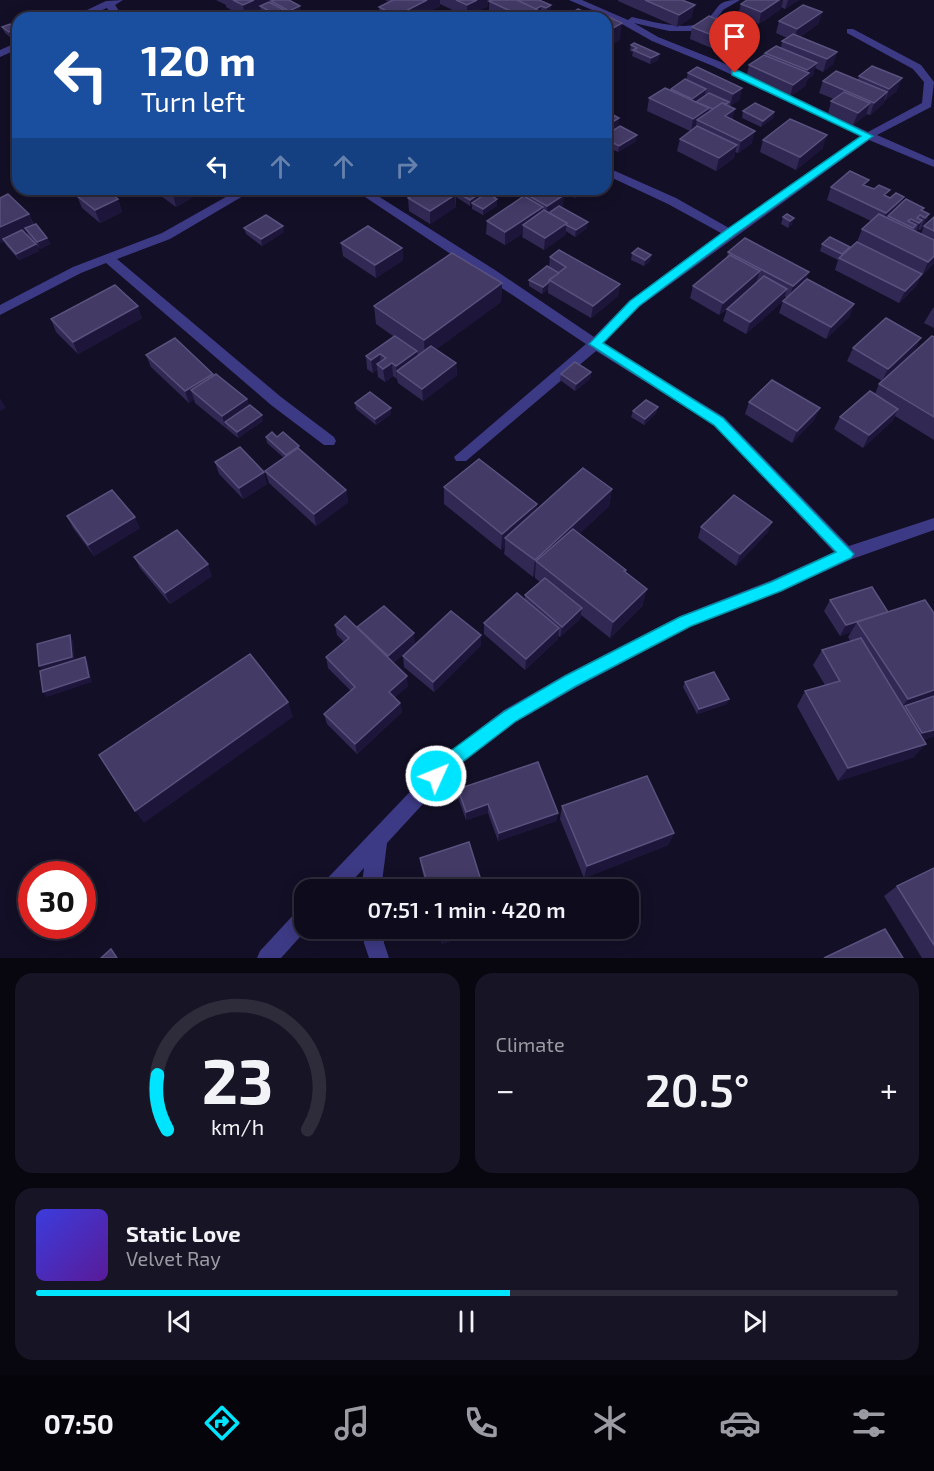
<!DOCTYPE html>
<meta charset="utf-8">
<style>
:root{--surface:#0e0b1c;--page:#171425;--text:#f1f3f6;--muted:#9b9ba3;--line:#2e2b3b;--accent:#00e5ff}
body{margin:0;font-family:"Exo 2",sans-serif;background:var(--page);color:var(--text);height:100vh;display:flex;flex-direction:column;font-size:22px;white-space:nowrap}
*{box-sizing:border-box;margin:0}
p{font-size:20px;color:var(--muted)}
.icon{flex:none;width:33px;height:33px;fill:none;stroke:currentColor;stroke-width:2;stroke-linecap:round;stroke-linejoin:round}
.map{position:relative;height:958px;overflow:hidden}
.sheet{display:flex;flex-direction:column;gap:15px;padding:15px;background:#08060f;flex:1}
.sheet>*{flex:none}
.hud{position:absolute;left:12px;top:12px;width:600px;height:183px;border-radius:18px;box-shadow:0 3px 15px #0003,0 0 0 2px var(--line);background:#1a4fa0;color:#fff;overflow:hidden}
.speed{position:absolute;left:18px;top:861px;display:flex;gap:12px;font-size:30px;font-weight:700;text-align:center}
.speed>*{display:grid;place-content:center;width:78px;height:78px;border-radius:50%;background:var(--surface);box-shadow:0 3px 15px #0003,0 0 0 2px var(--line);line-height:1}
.speed .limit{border:9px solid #d22;background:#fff;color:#111}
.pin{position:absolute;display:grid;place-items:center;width:51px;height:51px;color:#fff;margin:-62px -26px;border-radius:50% 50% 50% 0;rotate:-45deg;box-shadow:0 0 6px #0007}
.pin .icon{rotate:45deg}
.me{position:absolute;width:66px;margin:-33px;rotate:46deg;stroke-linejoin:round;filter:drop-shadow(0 0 4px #0008)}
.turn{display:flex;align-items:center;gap:21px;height:126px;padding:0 30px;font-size:27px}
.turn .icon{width:78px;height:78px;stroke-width:2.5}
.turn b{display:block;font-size:42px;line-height:51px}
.lanes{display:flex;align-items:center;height:57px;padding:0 30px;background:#0003;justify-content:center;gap:30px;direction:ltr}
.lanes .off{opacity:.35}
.big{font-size:45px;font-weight:600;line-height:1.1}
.sheet .widget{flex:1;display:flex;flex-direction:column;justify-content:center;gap:9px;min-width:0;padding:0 21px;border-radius:18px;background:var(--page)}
.sheet .dial{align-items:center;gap:0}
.dial svg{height:156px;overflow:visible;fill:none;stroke:var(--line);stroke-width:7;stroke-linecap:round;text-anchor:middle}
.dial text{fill:var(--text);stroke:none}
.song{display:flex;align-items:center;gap:18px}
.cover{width:72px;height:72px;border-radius:9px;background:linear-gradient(135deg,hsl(240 70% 55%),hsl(270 70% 35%))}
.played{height:6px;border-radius:3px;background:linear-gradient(90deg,var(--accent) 55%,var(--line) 55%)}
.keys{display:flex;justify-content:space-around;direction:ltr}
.heat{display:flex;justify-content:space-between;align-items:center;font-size:33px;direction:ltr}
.sheet .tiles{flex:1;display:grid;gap:15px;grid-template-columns:1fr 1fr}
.widget:last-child{grid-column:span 2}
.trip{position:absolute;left:294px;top:879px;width:345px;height:60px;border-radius:18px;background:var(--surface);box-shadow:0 3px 15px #0003,0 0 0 2px var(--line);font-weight:600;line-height:60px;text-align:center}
.menu{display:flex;height:96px;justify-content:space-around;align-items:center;background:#06040b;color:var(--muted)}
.menu .icon{width:42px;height:42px}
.menu .active{color:var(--accent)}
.menu b{font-size:27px;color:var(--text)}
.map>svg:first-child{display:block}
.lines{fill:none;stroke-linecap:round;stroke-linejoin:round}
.street{fill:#3d3a85;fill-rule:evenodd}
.wall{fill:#312854}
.shaded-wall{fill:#1d163a}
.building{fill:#433a66;stroke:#5a527e;stroke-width:1.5}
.route{fill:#00e5ff;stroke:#0095a6;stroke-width:1.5}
</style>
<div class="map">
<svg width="934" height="958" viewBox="0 0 934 958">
<rect width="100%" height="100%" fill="#130f26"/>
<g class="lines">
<g class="street">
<polygon points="123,0 115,5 124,18 114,18 107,8 83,18 70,18 106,1"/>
<path d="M569,0h13l46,20 4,-3c18,4 58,16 74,3 15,-12 8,-20 34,-20l-17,10 -11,15 -18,6h-25l-35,-8 24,14 63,25 147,70 54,-29 2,-21 -11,-13 -66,-36v-4h6l68,36 13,17 -3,25 -54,28 57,25v7l-65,-27 -230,167 -35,36 120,74 125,129 85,-28v12l-82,29 -70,32 -90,35 -115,61 -61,35 -59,45 -70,76 -6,47h-20l3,-22 -20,22h-24l3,-7 122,-128 59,-45 61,-35 115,-59 90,-35 64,-29 -120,-127 -118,-74 -130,110h-10l-2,-4 132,-113 -233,-155h14l128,81 99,67 35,-36 92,-68 -53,-29 -62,-29v-8l70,31 53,30 132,-92 -148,-70 -61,-25 -39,-22z"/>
<polygon points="18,42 18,49 0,57 0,50"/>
<polygon points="240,189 255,189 170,239 117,259 281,397 334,437 336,441 334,445 324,445 271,405 106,263 81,273 0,315 0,305 73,267 162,233"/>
<polygon points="304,908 304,928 308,928 281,958 257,958 260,951 297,911"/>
<polygon points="363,928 383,928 384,943 389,958 369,958 364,943"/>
</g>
</g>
<g class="wall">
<polygon points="216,0 289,0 301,12 290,17 286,14 286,17 284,18 272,18 261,12 261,10 248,16 243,17 226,7 226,5"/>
<polygon points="385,0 488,0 488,6 467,17 440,4 440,6 416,18 380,18 379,7 389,2"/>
<polygon points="618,0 682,0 692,17 677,27 618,1"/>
<polygon points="747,0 799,0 785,9 781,7 781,9 759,24 738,16 741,4"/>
<polygon points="489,1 551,5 550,11 546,14 541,12 537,14 537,18 499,18 489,13"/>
<polygon points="822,12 818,24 800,37 837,52 833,64 823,72 815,68 813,75 807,80 805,86 790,97 746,78 749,65 765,55 765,53 781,48 782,41 787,38 776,33 779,21"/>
<polygon points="2,27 16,29 18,36 11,38 5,33"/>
<polygon points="692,27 735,27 732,39 716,50 690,39"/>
<polygon points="631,45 659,54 658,60 650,64 632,56 633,52 630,51"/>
<polygon points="688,73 742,88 739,100 730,106 733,120 752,143 738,153 735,152 734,158 716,171 677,151 680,139 690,131 647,111 649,98 670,91 671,89 686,80"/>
<polygon points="859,76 897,91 884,101 883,104 870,115 867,114 866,115 853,125 828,114 831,101 834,99 819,93 823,81 858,80"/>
<polygon points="606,111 618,127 636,141 618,152 606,146"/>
<polygon points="743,111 774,112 773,118 761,127 742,118"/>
<polygon points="763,140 823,148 796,170 760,152"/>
<polygon points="867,186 901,203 929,214 924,227 920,230 918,229 917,232 921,234 924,226 934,217 934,263 923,274 922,274 916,286 899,303 835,270 838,260 820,251 822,244 850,248 857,242 862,229 871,221 827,200 831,187"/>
<polygon points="143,189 193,189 195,196 176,207 153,190 149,193"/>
<polygon points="423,189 492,189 492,192 488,194 497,206 483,215 472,209 472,204 470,206 456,197 456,207 430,224 409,211 408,198"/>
<polygon points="558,189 588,189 575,198"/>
<polygon points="522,192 563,208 587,228 575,237 566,231 565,235 544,250 522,237 523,233 505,245 486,234 487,221 521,198"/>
<polygon points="77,196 118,199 122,212 100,223 82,208"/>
<polygon points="29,214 34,225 47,238 50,244 40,249 28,235 26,230 24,232 36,244 39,251 19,260 6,245 4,241 0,243"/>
<polygon points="787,214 792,224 788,228 781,224 783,217"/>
<polygon points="244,228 284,232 262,246 246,234"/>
<polygon points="341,243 402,248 403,260 376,278 343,256"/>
<polygon points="728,252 806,280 854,304 849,317 826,339 779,313 783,301 787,298 784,296 783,301 746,334 723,321 727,309 719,315 690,298 693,286 727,257"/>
<polygon points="632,253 651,255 650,261 644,266 631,260"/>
<polygon points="550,257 620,284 618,296 591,318 548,293 548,289 542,294 529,286 529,280 549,267"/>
<polygon points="502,283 501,302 436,349 456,363 457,375 423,401 398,383 397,379 393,376 385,382 378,377 377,369 373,373 367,369 366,356 393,336 376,324 374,306"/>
<polygon points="934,307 934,328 924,323 931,311"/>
<polygon points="142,318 78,354 56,332 51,319"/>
<polygon points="934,337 934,440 895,416 892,421 863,448 834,429 840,417 875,394 879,384"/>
<polygon points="853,348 915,350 882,381 847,361"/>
<polygon points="146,355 214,376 247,399 249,406 263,421 238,438 195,403 194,399 189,403 151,367"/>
<polygon points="591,372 590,379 575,391 560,380 561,374"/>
<polygon points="749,402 820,408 814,420 792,443 745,414"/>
<polygon points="355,403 391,414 376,425 356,409"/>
<polygon points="658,407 656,413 644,425 631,417 633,411"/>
<polygon points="266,437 277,437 299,446 300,451 346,490 348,502 316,526 269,483 265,471 284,458 267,443"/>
<polygon points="215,462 267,484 243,499 219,474"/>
<polygon points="444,487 537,504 536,510 612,489 609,506 579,534 625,572 643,605 610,638 581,615 580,619 560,637 558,636 558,639 525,670 484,634 484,623 525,599 525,595 540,582 535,578 535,575 533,577 504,554 505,547 501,550 444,504"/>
<polygon points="67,516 140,528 94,556 73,528"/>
<polygon points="772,522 767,533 736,566 698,538 701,527"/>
<polygon points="134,557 212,576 170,604 140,568"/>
<polygon points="830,600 888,612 934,613 934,736 923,740 914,757 838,781 797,706 805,691 825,685 813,665 822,650 851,642 848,637 851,632 840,636 824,611"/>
<polygon points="335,625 415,644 393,663 408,686 395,697 400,703 402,712 357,754 327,724 324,714 351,691 328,668 326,657 344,642 337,635"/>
<polygon points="481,635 481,645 434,692 404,667 403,656"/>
<polygon points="685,682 727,704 697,714 683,687"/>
<polygon points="458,789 558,813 556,821 498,841 488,813 466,820 458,798"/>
<polygon points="562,806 674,833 668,845 584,878 560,819"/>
<polygon points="420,858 484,890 427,890 421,866"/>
<polygon points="934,868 934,958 922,958 884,896 897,886"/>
<polygon points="438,928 487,928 442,944"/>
</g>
<g class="shaded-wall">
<polygon points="254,0 282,0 271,1 272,5 260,6 261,10 245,17 243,5"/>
<polygon points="427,0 440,0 440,6 416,18 397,18 396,16"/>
<polygon points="477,0 488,0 488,6 467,17 467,5"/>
<polygon points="779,0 783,0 781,9 759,24 761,12"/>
<polygon points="788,0 799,0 785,9"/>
<polygon points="551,5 550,11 546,14 546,8"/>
<polygon points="695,5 692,17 677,27 679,15"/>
<polygon points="300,6 301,12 290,17 289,11"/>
<polygon points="541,6 541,12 537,14 537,18 523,18 523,17"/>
<polygon points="286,11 286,17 284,18 277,18 277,15"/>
<polygon points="822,12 818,24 794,41 797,29"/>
<polygon points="622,23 620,40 606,49 606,32"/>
<polygon points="735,27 732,39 716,50 719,38"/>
<polygon points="16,29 18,36 11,38 9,32"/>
<polygon points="837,52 833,64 823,72 827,59"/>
<polygon points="659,54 658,60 650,64 651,58"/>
<polygon points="817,63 813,75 807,80 805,86 790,97 793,85 805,76 807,70"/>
<polygon points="902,78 897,91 885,101 889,89"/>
<polygon points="742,88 739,100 730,106 733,94"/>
<polygon points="706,89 705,95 691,105 692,99"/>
<polygon points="887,92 883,104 870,115 874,103"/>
<polygon points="870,103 866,115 853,125 858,113"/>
<polygon points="709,108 706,121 697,120 695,129 691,132 693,119"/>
<polygon points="735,109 732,121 725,116"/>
<polygon points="774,112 773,118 761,127 763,121"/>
<polygon points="619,118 618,130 606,138 606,126"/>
<polygon points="755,131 752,143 738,153 741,141"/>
<polygon points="637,135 636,141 618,152 619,146"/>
<polygon points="827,135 823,148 796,170 800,157"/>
<polygon points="737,145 734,158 716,171 719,158"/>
<polygon points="134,189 143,189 135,193"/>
<polygon points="148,189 153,189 153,190 149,193"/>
<polygon points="182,189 193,189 195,196 176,207 173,194"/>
<polygon points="486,189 492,189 492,192 474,204 472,203 472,204 470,206 470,200"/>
<polygon points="580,189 588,189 575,198 575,192"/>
<polygon points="455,195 456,207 430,224 430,211"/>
<polygon points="564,195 563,208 546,219 547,206"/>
<polygon points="904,197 899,209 888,216 885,222 881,226 886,213"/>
<polygon points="118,199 122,212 100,223 95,210"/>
<polygon points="497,199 497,206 483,215 483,209"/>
<polygon points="543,207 542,219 523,225 523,233 505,245 505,232"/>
<polygon points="29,214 34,227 25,228 26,230 4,241 3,239 4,241 0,243 0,227"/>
<polygon points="929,214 924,227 920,230 925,218"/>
<polygon points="794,218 792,224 788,228 790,221"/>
<polygon points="922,220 917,233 914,235 919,223"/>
<polygon points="588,222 587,228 575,237 576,230"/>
<polygon points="567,223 565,235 544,250 545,238"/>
<polygon points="283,226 284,232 262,246 261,239"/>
<polygon points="47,238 50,244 40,249 37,242"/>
<polygon points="36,244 39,251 19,260 16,254"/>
<polygon points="402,248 403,260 376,278 375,265"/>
<polygon points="651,255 650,261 644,266 645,260"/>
<polygon points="934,256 934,263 923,274 928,262"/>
<polygon points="760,271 756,283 719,315 723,303"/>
<polygon points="809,272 805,284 789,299 793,286"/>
<polygon points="922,274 916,286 899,303 905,291"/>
<polygon points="549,282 548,289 542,294 543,287"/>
<polygon points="502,283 501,302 425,358 424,340"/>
<polygon points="620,284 618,296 591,318 593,306"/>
<polygon points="787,289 783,301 746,334 750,322"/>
<polygon points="854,304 849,317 826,339 831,327"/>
<polygon points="138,306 142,318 78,354 73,342"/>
<polygon points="921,338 915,350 882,381 888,369"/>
<polygon points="417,351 418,364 397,371 397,379 396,366"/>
<polygon points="380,354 381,367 377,364 377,369 373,373 371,360"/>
<polygon points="392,363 393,376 385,382 383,369"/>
<polygon points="456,363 457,375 423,401 422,389"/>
<polygon points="591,372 590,379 575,391 576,384"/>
<polygon points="213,374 217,386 191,390 194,399 189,403 185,391"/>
<polygon points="0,398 6,408 0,411"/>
<polygon points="247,399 250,411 225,422 226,428 222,416"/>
<polygon points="658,407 656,413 644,425 645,419"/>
<polygon points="391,408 391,414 376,425 375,419"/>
<polygon points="820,408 814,420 792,443 797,431"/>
<polygon points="898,409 892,421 863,448 869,435"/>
<polygon points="262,415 263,421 238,438 237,432"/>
<polygon points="264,472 267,484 243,499 239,488"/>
<polygon points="612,489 609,506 544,567 536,561 535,575 533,577 535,560"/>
<polygon points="346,490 348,502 316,526 314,514"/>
<polygon points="537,504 535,521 505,538 505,547 501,550 502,534"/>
<polygon points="135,517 140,528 94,556 88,545"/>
<polygon points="772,522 767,533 736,566 740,554"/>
<polygon points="208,564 212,576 170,604 165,593"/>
<polygon points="647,589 643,605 610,638 613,622"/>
<polygon points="582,608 580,619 560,637 562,627"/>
<polygon points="857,622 851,632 840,636 846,625"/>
<polygon points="559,628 558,639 525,670 526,659"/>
<polygon points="414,633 415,644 389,666 388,656"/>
<polygon points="70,635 73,640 75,663 43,672 39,666"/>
<polygon points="481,635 481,645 434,692 433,682"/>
<polygon points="85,657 88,662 92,682 47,697 43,692"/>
<polygon points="407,676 408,686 390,702 389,692"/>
<polygon points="934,690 934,701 905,706 900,713 897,714 908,699"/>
<polygon points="729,699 727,704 697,714 699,709"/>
<polygon points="288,702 293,717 144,823 135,811"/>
<polygon points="400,703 402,712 357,754 355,744"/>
<polygon points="934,730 934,736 914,743 922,733"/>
<polygon points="926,744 914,757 838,781 848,768"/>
<polygon points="488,804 488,813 466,820 466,812"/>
<polygon points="558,813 556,821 498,841 499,833"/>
<polygon points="674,833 668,845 584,878 587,866"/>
<polygon points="467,928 487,928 442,944 442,937"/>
</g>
<g class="building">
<polygon points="233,0 254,0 243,5"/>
<polygon points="274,0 289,0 300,6 289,11 271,1"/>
<polygon points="393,0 427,0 396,16 379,7"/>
<polygon points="456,0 477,0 467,5"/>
<polygon points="492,0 517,0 537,9 523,17 489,1"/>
<polygon points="517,0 539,0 551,5 546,8 541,6 536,9"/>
<polygon points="645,0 682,0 695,5 679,15"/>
<polygon points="747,0 779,0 761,12 741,4"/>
<polygon points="269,2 286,11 277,15 260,6"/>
<polygon points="803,5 822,12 797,29 779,21"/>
<polygon points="578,9 589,14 581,18 563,18"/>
<polygon points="596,11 622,23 606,32 606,18 584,18"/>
<polygon points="184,13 193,18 173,18"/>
<polygon points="72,15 76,18 66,18"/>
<polygon points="246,15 251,18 240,18"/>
<polygon points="709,16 735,27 719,38 692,27"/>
<polygon points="10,24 16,29 9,32 2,27"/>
<polygon points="793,34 837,52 827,59 782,41"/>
<polygon points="634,43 659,54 651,58 633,50 637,48 631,45"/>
<polygon points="776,46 817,63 807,70 765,53"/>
<polygon points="764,55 809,73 793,85 749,65"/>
<polygon points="872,66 902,78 889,89 859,76"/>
<polygon points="697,67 742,88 733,94 688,73"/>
<polygon points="836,71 887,92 874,103 823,81"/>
<polygon points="685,79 706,89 692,99 671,89"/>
<polygon points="665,88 709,108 693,119 649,98"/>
<polygon points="844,92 870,103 858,113 831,101"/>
<polygon points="709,93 729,102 726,104 722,103 713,109 696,102"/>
<polygon points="722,103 735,109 725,116 755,131 741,141 697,120"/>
<polygon points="755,103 774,112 763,121 743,111"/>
<polygon points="606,111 619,118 606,126"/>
<polygon points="790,119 827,135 800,157 763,140"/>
<polygon points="620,126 637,135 619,146 606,139 606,135"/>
<polygon points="697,126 737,145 719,158 680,139"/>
<polygon points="850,171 869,180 863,185 874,189 879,185 890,190 884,195 890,198 896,193 904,197 886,213 831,187"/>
<polygon points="91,189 105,189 118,199 95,210 77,196"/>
<polygon points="165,189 182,189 173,194"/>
<polygon points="423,189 446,189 455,195 430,211 408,198"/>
<polygon points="460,189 486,189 470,200 456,192"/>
<polygon points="526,189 528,189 531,191 534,189 553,189 564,195 547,206 522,192"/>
<polygon points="570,189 580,189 575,192"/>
<polygon points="487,193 497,199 483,209 472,203"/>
<polygon points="8,194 29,214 0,227 0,198"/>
<polygon points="524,196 543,207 505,232 487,221"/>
<polygon points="906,199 924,208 921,210 929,214 925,218 920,215 917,218 922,220 919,223 911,219 908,221 916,225 913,228 888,216"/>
<polygon points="559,206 588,222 576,230 566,225 567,223 549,213"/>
<polygon points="544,210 567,223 545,238 523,225"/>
<polygon points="787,214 794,218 790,221 783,217"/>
<polygon points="879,214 934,240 934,256 928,262 862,229"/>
<polygon points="266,215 283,226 261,239 244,228"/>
<polygon points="934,217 934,231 924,226"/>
<polygon points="36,224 47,238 37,242 25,228"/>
<polygon points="368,226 402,248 375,265 341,243"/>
<polygon points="22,230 36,244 16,254 3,239"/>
<polygon points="830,237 850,247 842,254 822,244"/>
<polygon points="745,238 809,272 793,286 728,252"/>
<polygon points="857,242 922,274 905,291 839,258"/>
<polygon points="638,248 651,255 645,260 632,253"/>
<polygon points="559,250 620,284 593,306 549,280 566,267 550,257"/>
<polygon points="452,253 502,283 424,340 374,306"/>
<polygon points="730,255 760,271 723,303 693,286"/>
<polygon points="547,266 559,273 549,280 549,282 543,287 529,280"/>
<polygon points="764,276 787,289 750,322 727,309"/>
<polygon points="807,279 854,304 831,327 783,301"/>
<polygon points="115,285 138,306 73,342 51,319"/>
<polygon points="886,318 921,338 888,369 853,348"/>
<polygon points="395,336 417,351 396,366 392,363 383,369 377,364 386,358 380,354 371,360 366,356"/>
<polygon points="932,336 934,337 934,417 879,384"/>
<polygon points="175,338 213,374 185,391 146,355"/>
<polygon points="431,346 456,363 422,389 397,371"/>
<polygon points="575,362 591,372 576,384 561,374"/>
<polygon points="216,374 247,399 222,416 191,390"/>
<polygon points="772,380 820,408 797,431 749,402"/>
<polygon points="870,391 898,409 869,435 840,417"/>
<polygon points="370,392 391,408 375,419 355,403"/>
<polygon points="646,400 658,407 645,419 633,411"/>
<polygon points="250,405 262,415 237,432 225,422"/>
<polygon points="272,432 277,437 283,432 299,446 286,455 266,437"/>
<polygon points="240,447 264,472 239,488 215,462"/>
<polygon points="298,448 346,490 314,514 265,471"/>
<polygon points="479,459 537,504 502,534 444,487"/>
<polygon points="583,468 612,489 535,560 505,538"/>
<polygon points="112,490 135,517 88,545 67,516"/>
<polygon points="734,495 772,522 740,554 701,527"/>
<polygon points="573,529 626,570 624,571 647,589 613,622 536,561"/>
<polygon points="177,530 208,564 165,593 134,557"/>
<polygon points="545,578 582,608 562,627 525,595"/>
<polygon points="872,587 888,612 846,625 830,600"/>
<polygon points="517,593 559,628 526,659 484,623"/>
<polygon points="925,600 934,613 934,690 908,699 857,622"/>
<polygon points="384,606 414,633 388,656 357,627"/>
<polygon points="451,611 481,635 433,682 403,656"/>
<polygon points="345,616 407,676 389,692 400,703 355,744 324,714 355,687 326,657 349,638 335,625"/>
<polygon points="70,635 72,657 39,666 37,644"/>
<polygon points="861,638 926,744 848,768 805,691 840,681 822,650"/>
<polygon points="250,654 288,702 135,811 99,755"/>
<polygon points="85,657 89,677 43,692 40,671"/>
<polygon points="714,672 729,699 699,709 685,682"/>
<polygon points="934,696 934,730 922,733 905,706"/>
<polygon points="538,762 558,813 499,833 488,804 466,812 458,789"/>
<polygon points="647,776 674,833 587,866 562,806"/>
<polygon points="469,842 484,890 429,890 420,858"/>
<polygon points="934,868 934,945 897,886"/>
<polygon points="440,928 467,928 442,937"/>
<polygon points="885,929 903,958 824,958"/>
<polygon points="111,949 117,958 101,958"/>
</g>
<polygon class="route" points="732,71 739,71 873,136 734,235 639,306 603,343 723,418 854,554 851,558 781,591 691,626 576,686 516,721 457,766 442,782 436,785 430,782 428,776 445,755 505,711 565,676 680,617 771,582 836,552 714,425 589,344 630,301 726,230 861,136 732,75"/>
</svg>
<div class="speed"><div class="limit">30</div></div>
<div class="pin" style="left:735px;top:73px;background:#d93025"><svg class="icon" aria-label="arrive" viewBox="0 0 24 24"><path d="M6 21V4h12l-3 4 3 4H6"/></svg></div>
<svg class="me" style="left:436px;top:776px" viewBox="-20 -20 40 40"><circle r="17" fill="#00e5ff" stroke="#fff" stroke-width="3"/><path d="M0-11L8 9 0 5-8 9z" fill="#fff"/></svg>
<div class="trip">07:51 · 1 min · 420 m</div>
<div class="hud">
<div class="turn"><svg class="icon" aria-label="left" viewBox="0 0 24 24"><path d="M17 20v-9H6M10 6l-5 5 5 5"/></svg><div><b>120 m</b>Turn left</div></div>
<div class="lanes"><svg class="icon" aria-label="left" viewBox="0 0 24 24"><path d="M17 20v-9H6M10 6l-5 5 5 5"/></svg><svg class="icon off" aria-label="ahead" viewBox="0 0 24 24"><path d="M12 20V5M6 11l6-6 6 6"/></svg><svg class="icon off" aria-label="ahead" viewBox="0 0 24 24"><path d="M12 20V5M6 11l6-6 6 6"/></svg><svg class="icon off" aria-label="right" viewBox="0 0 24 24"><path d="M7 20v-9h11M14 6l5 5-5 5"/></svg></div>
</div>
</div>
<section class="sheet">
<div class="tiles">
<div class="widget dial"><svg viewBox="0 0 100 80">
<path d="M14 69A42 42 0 1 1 86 69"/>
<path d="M14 69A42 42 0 0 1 9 41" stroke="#00e5ff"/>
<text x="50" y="56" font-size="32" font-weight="700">23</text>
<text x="50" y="72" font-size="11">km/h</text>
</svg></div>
<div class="widget"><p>Climate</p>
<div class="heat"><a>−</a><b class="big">20.5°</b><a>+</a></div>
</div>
<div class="widget">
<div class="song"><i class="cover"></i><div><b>Static Love</b><p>Velvet Ray</p></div></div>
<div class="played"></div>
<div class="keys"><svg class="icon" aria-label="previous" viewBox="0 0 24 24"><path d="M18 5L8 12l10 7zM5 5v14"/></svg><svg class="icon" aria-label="pause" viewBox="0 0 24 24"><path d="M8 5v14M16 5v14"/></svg><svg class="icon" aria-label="next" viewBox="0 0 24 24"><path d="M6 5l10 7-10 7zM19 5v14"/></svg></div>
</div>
</div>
</section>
<nav class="menu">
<b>07:50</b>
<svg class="icon active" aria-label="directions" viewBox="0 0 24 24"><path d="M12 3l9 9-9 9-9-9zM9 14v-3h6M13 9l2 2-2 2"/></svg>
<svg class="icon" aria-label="music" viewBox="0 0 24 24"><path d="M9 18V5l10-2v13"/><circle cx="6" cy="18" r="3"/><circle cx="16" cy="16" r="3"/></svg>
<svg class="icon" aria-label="phone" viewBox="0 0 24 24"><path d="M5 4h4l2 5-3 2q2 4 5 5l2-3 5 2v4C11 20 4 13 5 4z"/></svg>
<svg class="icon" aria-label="climate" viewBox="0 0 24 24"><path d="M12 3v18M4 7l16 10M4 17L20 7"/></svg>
<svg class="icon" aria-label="car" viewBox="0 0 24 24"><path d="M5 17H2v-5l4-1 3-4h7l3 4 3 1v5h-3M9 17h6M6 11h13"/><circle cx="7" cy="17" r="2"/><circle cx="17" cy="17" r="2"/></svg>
<svg class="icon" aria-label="filters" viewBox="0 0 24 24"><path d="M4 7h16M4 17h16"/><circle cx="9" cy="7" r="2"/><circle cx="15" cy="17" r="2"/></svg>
</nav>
